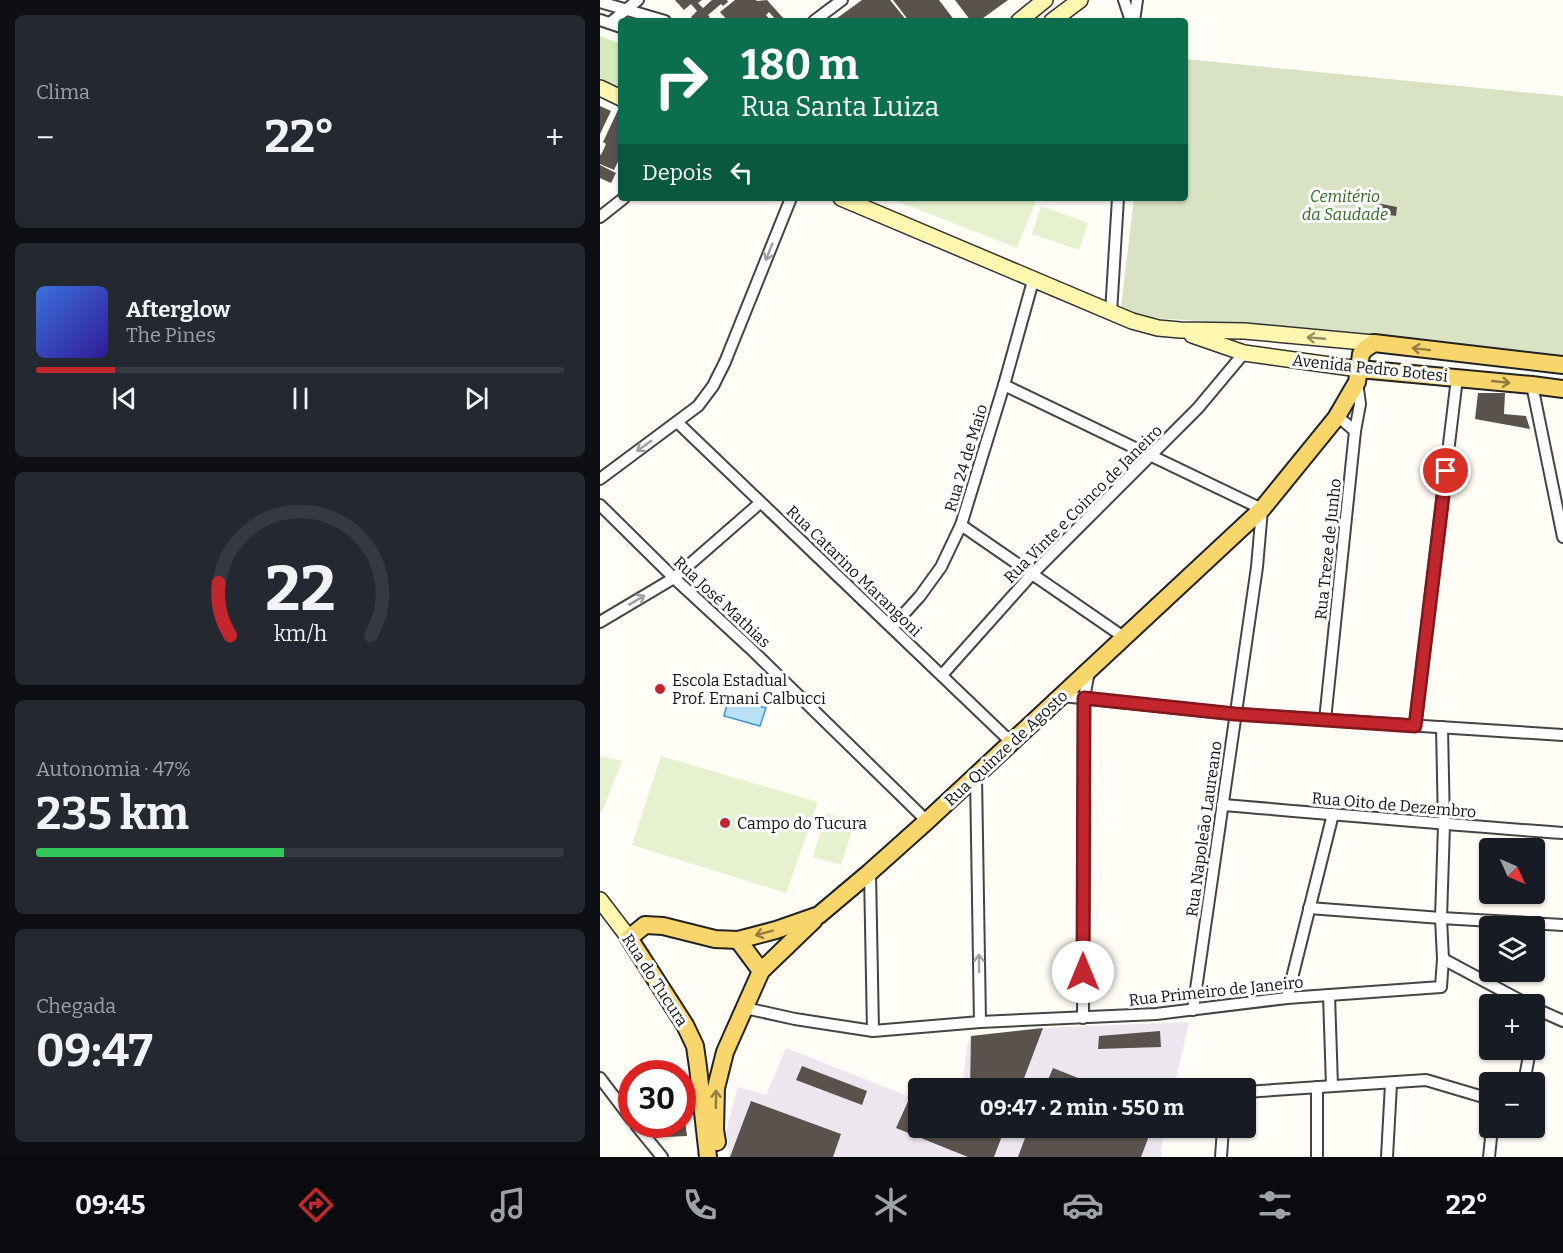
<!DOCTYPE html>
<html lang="pt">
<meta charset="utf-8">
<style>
:root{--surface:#171b24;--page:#242831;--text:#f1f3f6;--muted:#9ea1a6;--line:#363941;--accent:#c4262e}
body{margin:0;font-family:Bitter,serif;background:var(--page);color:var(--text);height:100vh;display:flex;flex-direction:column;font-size:22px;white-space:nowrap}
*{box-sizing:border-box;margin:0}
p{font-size:20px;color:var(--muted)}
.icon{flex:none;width:33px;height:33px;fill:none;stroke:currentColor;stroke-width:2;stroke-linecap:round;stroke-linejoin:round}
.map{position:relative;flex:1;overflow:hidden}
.sheet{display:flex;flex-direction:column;gap:15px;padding:15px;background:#0d0f14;width:600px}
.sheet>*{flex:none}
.top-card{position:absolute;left:18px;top:18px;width:570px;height:183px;border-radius:6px;box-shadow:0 2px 4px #0004;background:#0b6e4f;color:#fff;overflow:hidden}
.needle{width:39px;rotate:135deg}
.buttons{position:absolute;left:879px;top:838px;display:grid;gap:12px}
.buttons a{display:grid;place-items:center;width:66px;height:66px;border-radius:6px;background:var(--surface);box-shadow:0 2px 4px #0004;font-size:30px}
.speed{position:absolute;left:18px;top:1060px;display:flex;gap:12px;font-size:30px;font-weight:700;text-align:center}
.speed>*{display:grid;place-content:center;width:78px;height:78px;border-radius:50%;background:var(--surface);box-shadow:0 2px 4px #0004;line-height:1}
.speed .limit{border:9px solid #d22;background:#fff;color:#111}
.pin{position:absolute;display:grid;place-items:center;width:51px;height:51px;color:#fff;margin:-26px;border:3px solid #fff;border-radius:50%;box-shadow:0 2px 6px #0007}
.me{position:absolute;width:66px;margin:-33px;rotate:0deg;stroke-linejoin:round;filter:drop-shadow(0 0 4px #0008)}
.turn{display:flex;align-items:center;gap:21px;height:126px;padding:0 24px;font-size:27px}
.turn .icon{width:78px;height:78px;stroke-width:2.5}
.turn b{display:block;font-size:42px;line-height:51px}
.then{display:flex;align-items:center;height:57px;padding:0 24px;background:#0003;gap:12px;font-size:22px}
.big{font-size:45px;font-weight:700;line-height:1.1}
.sheet .card{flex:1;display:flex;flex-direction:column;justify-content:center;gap:9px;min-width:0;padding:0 21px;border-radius:9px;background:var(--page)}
.sheet .dial{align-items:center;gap:0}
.dial svg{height:156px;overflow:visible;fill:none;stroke:var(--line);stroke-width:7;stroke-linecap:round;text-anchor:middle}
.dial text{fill:var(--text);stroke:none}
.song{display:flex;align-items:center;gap:18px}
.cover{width:72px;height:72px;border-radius:9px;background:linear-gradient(135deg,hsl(220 70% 55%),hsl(250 70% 35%))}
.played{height:6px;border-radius:3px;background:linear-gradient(90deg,var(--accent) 15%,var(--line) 15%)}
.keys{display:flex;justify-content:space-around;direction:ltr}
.heat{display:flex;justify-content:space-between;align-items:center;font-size:33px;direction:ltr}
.charge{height:9px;border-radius:4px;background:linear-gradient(90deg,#34c759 47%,var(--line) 0)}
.trip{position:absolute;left:308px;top:1078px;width:348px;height:60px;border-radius:6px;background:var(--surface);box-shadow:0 2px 4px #0004;font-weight:700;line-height:60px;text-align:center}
.dock{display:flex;height:96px;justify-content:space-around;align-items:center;background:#090b0e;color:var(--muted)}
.dock .icon{width:42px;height:42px}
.dock .selected{color:var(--accent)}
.dock b{font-size:27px;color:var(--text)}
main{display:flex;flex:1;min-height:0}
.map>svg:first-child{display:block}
.industrial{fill:#eee6ef}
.green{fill:#d5ebbd}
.cemetery{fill:#d9e3c4}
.pitch{fill:#e6f2cf}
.water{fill:#b9e0f7;stroke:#3f96cf;stroke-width:1.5}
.building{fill:#5a524d}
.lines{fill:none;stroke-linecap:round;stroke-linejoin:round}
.minor-casing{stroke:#444;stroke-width:14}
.secondary-casing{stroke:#333;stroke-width:18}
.primary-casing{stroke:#222;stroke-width:20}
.minor{stroke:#fff;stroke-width:10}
.secondary{stroke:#fff6b0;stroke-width:15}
.primary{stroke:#f9d66b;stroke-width:16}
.oneway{stroke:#a0a0a0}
.oneway2{stroke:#948f68}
.oneway3{stroke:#917d42}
.route-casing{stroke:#7f191e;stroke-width:15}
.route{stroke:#c4262e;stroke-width:10}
.poi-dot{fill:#c4262e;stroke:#fff;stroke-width:2}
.labels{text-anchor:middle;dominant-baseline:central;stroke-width:6;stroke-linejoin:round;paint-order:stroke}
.park-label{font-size:16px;font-style:italic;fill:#2f6b1f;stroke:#fff}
.street-label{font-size:16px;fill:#111;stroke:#fff}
.poi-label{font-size:16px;fill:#111;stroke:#fff;text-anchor:start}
</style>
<main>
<section class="sheet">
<div class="card"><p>Clima</p>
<div class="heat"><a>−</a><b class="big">22°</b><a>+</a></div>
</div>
<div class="card">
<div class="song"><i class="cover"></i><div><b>Afterglow</b><p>The Pines</p></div></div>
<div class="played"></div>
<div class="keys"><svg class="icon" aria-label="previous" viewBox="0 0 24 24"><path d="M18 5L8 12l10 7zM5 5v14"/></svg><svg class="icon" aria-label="pause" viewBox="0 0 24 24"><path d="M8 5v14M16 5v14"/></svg><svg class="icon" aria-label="next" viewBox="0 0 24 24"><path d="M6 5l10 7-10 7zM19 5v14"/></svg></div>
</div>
<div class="card dial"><svg viewBox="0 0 100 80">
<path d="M14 69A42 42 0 1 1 86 69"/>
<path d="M14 69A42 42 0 0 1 8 42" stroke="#c4262e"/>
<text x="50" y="56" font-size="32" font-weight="700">22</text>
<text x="50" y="72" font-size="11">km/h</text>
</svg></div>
<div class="card"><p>Autonomia · 47%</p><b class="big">235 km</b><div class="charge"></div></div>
<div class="card"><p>Chegada</p><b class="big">09:47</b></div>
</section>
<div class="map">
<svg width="963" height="1157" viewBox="0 0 963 1157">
<rect width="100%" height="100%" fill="#fffdf5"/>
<g class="industrial">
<polygon points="589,1022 574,1089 362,1089 367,1046 371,1036 443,1028"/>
<polygon points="186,1048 318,1100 318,1128 566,1128 561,1149 562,1157 129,1157 126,1130 138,1087 166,1095"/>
</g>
<polygon class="green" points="0,36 21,44 21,87 0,78"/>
<polygon class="cemetery" points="585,59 963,96 963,356 585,320 537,317 521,307 534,198 585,198"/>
<g class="pitch">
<polygon points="289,198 437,198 417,248"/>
<polygon points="441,206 488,223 479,250 432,234"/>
<polygon points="0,756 22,761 2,812 0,812"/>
<polygon points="61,756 218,802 186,893 32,845"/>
<polygon points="226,813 255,821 241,865 213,857"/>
</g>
<polygon class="water" points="129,697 166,708 160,726 124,716"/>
<g class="building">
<polygon points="75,0 102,0 98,3 103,8 112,0 127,0 128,2 123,6 121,4 108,15 110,17 105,21 100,21 98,19 95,21 91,17 97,11 91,4 84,10"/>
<polygon points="135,0 156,0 157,1 167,0 185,20 177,21 169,12 166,15 171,21 128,21 120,12"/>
<polygon points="262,0 290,0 307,21 233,21"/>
<polygon points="293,0 339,0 355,21 309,21"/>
<polygon points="355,0 408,0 379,21 371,21"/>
<polygon points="0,106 11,111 0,134"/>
<polygon points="18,110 21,111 21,155 14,170 0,164 0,154 1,155 6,144 3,142"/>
<polygon points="0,165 16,173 11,183 0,178"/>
<polygon points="777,203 797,207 796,216 776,213 778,209"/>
<polygon points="878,393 905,393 904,414 926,416 930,429 875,419"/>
<polygon points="443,1028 420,1089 370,1089 371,1036"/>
<polygon points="560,1031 561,1047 498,1049 499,1036"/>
<polygon points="202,1066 267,1091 262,1105 196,1080"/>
<polygon points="453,1068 506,1089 444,1089"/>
<polygon points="310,1097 318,1100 318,1128 405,1128 394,1157 368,1157 296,1128"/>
<polygon points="151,1101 241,1134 233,1157 130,1157"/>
<polygon points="85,1121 87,1136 65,1137 65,1125 82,1125 82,1122"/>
<polygon points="416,1128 552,1128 541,1157 418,1157 425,1138 413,1134"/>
</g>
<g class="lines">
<g class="minor-casing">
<g id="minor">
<polyline points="524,0 531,21"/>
<polyline points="0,2 65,21"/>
<polyline points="0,20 21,27"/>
<polyline points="214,21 242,0"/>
<polyline points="534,21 537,0"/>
<polyline points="10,23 38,0"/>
<polyline points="0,217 24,198"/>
<polyline points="511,313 518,198"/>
<polyline points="404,385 662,509 657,567 593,1010"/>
<polyline points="932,385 963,537"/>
<polyline points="736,418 742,420 755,431"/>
<polyline points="77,422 411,742"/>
<polyline points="0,479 98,406 113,386 125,362 191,198"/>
<polyline points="0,505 74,578 150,648 327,821"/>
<polyline points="361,525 525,638"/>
<polyline points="0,622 74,578 160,503"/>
<polyline points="292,627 320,596 341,567 361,525 404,385 433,281"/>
<polyline points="342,675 432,574 598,408 644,353"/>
<polyline points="462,696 635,714 963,735"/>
<polyline points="725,720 755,431 760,404 757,382"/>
<polyline points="815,726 857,378"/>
<polyline points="376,776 380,1022"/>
<path d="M622,805c114,9 227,20 341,28"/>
<polyline points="270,872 273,1031"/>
<polyline points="709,908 841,918 963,925"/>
<polyline points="843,959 929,1005"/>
<polyline points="729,995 732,1086"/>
<polyline points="687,998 733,814"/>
<polyline points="145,1008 195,1019 273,1031 380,1022 556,1014 687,998 841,987 843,959 841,918 844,825 842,727"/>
<polyline points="934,1008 963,1021"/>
<polyline points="483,1018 484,698 489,671"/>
<polyline points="934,1024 937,1009"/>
<polyline points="0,1078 32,1120"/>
<polyline points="924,1083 930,1050"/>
<polyline points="645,1092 826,1080 890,1099"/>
<polyline points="36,1125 62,1157"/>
<polyline points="621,1157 623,1128"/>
<polyline points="717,1157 717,1087"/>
<polyline points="787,1157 791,1084"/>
<polyline points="889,1157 892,1128"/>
</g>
</g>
<g class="secondary-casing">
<g id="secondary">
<polyline points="419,21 445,0"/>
<polyline points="452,21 480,0"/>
<polyline points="0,88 21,98"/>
<polyline points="241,198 532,321 558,328 580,330 644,331 774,343"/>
<polyline points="592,335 644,353 759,369"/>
<polyline points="0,900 29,938"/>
</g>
</g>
<g class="primary-casing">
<g id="primary">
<polyline points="759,369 932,385 963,389"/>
<polyline points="138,940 161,971"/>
<polyline points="117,1142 115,1130 116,1088 125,1052 161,971 214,920"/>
<polyline points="108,1157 98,1067 95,1046 85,1025 29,938 45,925 63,926 115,939 138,940 176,930 219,915 270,872 327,821 662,509 736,418 757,382 761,354 765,349 774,343 963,365"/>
</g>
</g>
<use href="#minor" class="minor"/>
<use href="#secondary" class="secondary"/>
<use href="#primary" class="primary"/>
</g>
<defs><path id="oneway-shaft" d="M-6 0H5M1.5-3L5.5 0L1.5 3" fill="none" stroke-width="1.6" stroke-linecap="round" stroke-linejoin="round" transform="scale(1.5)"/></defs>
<g class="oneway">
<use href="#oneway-shaft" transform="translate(169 252) rotate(112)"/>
<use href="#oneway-shaft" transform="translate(44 446) rotate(144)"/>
<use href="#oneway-shaft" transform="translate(37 600) rotate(-31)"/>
<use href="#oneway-shaft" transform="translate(379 963) rotate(-91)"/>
</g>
<use class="oneway2" href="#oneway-shaft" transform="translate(716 338) rotate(-175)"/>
<g class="oneway3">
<use href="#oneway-shaft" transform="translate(821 349) rotate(-173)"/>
<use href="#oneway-shaft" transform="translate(901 382) rotate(6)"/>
<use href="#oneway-shaft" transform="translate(164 933) rotate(165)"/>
<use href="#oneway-shaft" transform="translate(116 1099) rotate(-89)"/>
</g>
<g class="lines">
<g class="route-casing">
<polyline id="route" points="483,972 484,698 635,714 815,726 846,471"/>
</g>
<use href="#route" class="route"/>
</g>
<g class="poi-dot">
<circle cx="60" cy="689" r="6"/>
<circle cx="125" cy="823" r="6"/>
</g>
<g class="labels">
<g class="park-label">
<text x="745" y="196">Cemitério<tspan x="745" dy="18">da Saudade</tspan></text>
</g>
<g class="street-label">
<text transform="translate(770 368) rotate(6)">Avenida Pedro Botesi</text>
<text transform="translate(366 458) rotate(-73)">Rua 24 de Maio</text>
<text transform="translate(483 504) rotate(-45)">Rua Vinte e Coinco de Janeiro</text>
<text transform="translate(728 549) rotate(-84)">Rua Treze de Junho</text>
<text transform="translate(254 571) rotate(44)">Rua Catarino Marangoni</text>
<text transform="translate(122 602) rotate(43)">Rua José Mathias</text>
<text transform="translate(406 748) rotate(-43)">Rua Quinze de Agosto</text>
<text transform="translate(794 805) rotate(5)">Rua Oito de Dezembro</text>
<text transform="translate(604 829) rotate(-82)">Rua Napoleão Laureano</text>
<text transform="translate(55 980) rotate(57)">Rua do Tucura</text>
<text transform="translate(616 991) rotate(-6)">Rua Primeiro de Janeiro</text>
</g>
<g class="poi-label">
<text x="72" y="680">Escola Estadual<tspan x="72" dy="18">Prof. Ernani Calbucci</tspan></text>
<text x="137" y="823">Campo do Tucura</text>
</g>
</g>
</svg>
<div class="buttons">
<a><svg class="needle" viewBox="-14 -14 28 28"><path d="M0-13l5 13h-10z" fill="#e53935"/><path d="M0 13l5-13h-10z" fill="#9ea1a6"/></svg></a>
<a><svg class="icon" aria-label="layers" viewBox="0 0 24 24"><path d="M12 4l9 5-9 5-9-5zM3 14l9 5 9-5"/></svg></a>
<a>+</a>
<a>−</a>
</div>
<div class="speed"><div class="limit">30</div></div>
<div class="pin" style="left:846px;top:471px;background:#d93025"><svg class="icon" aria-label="arrive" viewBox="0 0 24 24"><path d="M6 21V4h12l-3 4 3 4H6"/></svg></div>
<svg class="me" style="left:483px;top:972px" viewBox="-20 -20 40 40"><circle r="19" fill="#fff"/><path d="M0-13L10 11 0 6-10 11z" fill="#c4262e"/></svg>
<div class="trip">09:47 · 2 min · 550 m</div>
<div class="top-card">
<div class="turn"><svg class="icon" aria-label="right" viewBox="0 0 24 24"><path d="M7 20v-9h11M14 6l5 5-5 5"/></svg><div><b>180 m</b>Rua Santa Luiza</div></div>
<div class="then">Depois<svg class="icon" aria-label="left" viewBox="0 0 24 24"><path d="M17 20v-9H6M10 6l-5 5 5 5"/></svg></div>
</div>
</div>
</main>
<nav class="dock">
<b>09:45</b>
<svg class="icon selected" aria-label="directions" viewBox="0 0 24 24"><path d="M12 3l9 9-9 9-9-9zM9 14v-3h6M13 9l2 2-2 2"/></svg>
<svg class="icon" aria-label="music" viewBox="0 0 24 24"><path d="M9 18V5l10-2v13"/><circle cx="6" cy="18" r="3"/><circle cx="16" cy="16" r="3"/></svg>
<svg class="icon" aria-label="phone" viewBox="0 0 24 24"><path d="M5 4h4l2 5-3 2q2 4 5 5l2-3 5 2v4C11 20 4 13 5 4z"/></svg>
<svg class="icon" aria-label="climate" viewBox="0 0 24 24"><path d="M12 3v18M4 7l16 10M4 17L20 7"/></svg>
<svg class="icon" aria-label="car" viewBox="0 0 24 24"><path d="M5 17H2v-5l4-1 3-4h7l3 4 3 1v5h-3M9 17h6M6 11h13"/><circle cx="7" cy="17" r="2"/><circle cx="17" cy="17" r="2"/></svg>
<svg class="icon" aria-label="filters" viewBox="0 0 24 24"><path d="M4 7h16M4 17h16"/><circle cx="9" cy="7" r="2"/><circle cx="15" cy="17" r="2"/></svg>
<b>22°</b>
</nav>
